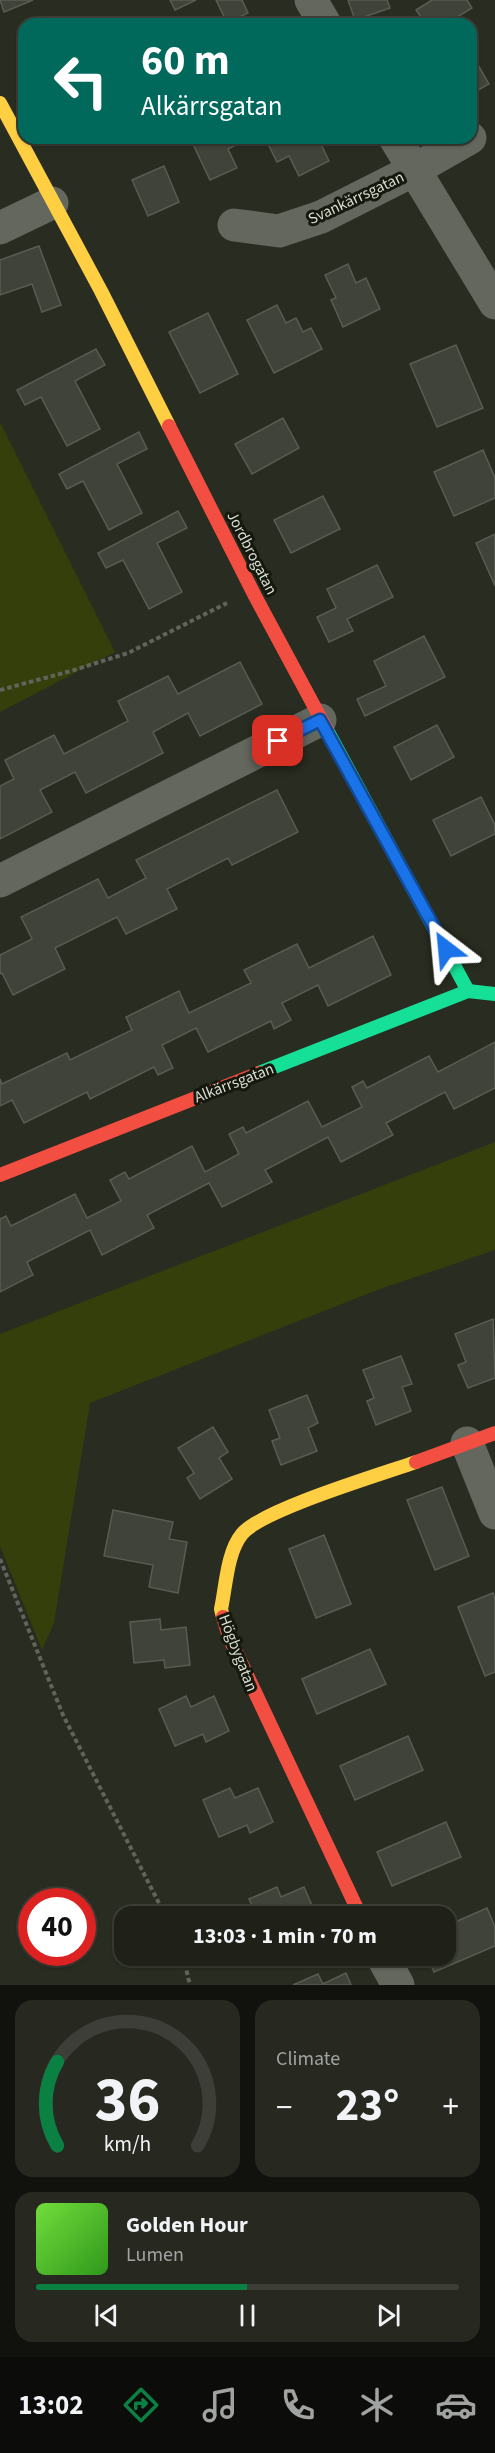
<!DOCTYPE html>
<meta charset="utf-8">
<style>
:root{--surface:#1f2118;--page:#272921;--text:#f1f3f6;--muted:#a1a3a2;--line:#3c3e37;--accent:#0b8043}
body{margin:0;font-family:"Source Sans 3",sans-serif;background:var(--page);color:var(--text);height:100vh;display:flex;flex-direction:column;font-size:22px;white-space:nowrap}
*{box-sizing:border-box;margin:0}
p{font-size:20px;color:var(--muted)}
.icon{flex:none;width:33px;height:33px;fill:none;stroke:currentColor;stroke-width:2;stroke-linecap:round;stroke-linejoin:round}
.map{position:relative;height:1985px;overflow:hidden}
.drawer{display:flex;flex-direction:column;gap:15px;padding:15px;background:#11120d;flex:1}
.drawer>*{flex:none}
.banner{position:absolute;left:18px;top:18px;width:459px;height:126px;border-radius:18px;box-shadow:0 2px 4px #0004,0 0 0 2px var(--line);background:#00695c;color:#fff;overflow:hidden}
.speed{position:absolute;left:18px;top:1888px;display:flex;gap:12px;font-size:30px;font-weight:700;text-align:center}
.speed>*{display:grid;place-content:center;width:78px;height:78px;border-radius:50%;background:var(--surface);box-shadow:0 2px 4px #0004,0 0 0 2px var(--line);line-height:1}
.speed .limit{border:9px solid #d22;background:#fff;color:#111}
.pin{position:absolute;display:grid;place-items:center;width:51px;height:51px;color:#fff;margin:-26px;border-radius:12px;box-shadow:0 3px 9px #0006}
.me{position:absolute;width:66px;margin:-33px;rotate:331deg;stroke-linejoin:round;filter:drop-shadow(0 0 4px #0008)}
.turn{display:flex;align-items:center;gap:21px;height:126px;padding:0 24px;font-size:27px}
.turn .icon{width:78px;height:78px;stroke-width:2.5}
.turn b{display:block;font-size:42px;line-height:51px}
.big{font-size:45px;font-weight:700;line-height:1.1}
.drawer .tile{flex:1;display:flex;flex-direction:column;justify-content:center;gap:9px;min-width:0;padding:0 21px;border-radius:18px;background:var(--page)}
.drawer .dial{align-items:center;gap:0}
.dial svg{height:156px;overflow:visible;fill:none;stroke:var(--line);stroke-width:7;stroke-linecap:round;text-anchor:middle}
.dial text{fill:var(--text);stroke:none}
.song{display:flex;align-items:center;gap:18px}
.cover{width:72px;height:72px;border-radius:9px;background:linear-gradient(135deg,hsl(100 70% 55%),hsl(110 70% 35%))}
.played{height:6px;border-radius:3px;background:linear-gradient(90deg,var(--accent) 50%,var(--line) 50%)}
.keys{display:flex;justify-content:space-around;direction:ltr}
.heat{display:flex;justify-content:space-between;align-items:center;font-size:33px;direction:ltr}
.drawer .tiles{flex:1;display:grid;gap:15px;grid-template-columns:1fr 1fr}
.tile:last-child{grid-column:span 2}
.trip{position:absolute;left:114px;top:1906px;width:342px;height:60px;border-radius:18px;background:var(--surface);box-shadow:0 2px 4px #0004,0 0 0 2px var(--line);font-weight:700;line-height:60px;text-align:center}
.dock{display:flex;height:96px;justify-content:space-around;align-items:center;background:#0c0d0a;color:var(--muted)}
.dock .icon{width:42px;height:42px}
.dock .selected{color:var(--accent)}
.dock b{font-size:27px;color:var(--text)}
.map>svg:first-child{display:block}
.green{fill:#343f0c}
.building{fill:#404339;stroke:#595c52;stroke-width:1.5}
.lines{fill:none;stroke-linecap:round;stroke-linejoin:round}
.path{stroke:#61645c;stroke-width:4;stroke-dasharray:4.5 3;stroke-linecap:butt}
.street{stroke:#64675e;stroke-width:33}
.fast{stroke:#16e098;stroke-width:14}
.slow{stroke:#ffcf43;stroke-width:14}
.jam{stroke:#f24e42;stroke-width:14}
.route-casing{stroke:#114b97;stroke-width:15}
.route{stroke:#1a73e8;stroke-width:10}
.labels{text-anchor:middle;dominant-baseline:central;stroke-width:6;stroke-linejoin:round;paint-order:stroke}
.street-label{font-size:16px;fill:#dadfd1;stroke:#15180e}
</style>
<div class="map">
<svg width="495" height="1985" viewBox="0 0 495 1985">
<rect width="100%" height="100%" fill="#292c20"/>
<g class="green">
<polygon points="0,422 115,652 0,712"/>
<polygon points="495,1142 495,1250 380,1289 90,1403 54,1623 42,1650 0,1546 0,1334"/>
</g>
<g class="building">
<polygon points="0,0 33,0 4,12"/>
<polygon points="170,0 196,0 175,10"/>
<polygon points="216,0 242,0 248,13 227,23"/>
<polygon points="348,0 387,0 390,8 355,20"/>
<polygon points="432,0 467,0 472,8 446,24 426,24 416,10"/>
<polygon points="471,53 489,84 471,94"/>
<polygon points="190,138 231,138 234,146 228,149 237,168 210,180"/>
<polygon points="265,138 318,138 329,161 299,176 289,156 277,162"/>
<polygon points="164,166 179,202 148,216 132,180"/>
<polygon points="39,246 61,305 42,312 32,284 0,295 0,260"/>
<polygon points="348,264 356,283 366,278 380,309 343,327 331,300 336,298 325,275"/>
<polygon points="277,305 286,323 296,318 303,332 311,328 322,349 274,373 247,320"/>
<polygon points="208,313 238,374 200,393 169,332"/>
<polygon points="456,345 483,408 437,427 410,364"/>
<polygon points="96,349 105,365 75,381 100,429 67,446 41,397 25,405 17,390"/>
<polygon points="283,418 299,448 252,474 235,444"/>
<polygon points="139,432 147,449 117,464 142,513 109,530 83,481 67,489 59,474"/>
<polygon points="483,450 495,478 495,498 454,516 434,472"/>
<polygon points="323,496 340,529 291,553 274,520"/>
<polygon points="178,511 187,528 157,543 182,592 149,609 123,560 106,568 98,553"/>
<polygon points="495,534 495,586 476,543"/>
<polygon points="377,565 393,597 347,619 353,631 329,642 317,617 336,608 327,589"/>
<polygon points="424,636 445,677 365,716 357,699 386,686 374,661"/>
<polygon points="240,662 262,704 200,736 188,713 153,732 163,753 86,793 75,772 40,790 52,812 0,839 0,786 14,779 5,760 54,735 64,754 128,721 118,701 168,676 178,694"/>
<polygon points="437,725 454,757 411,780 394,747"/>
<polygon points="277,790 298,832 232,865 228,858 167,889 177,909 126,934 117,917 55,948 65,969 13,995 2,973 0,974 0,955 32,939 21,917 98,879 108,898 146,878 136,860"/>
<polygon points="481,797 495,825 495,834 451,856 433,820"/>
<polygon points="373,936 391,975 328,1006 318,985 282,1003 291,1020 274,1029 271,1021 208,1052 196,1028 162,1045 173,1068 158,1075 154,1067 90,1099 87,1092 24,1123 12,1100 0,1106 0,1079 2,1084 67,1053 70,1060 132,1030 126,1017 179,991 189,1013 251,983 244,970 297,944 309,968"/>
<polygon points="495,1042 495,1088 454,1109 445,1092 386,1123 393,1135 341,1162 328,1137 265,1170 272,1182 222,1207 209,1183 147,1215 154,1228 102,1255 90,1230 27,1262 33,1275 0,1292 0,1219 6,1216 11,1226 75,1194 87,1218 121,1201 110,1180 125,1172 129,1179 192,1146 205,1172 239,1154 229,1134 243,1127 246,1133 308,1101 322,1127 362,1107 352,1087 363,1081 367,1088 429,1056 438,1072"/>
<polygon points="493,1319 495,1378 468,1388 458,1365 466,1362 455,1334"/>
<polygon points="401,1356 412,1384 402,1387 411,1411 376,1425 367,1401 374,1398 363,1370"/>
<polygon points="307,1395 318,1423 308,1428 317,1451 281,1465 272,1441 280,1438 269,1410"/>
<polygon points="213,1427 228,1452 219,1458 232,1479 200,1499 187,1478 194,1473 178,1448"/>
<polygon points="442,1487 469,1556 435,1570 407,1500"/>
<polygon points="113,1510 173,1522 169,1539 187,1542 178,1593 149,1587 153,1565 104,1556"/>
<polygon points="324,1535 351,1604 316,1618 289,1549"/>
<polygon points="493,1593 495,1599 495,1672 485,1676 458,1607"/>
<polygon points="160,1619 161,1630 186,1627 190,1665 165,1668 164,1660 134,1663 130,1622"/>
<polygon points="370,1649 386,1684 317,1714 302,1679"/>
<polygon points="186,1696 191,1707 214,1696 229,1731 206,1742 203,1734 175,1746 159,1709"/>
<polygon points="408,1736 423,1770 355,1800 340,1766"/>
<polygon points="230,1788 235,1798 258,1788 273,1822 250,1833 247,1825 219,1837 203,1800"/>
<polygon points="446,1822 461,1857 392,1886 377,1852"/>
<polygon points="277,1887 281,1897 304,1887 317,1917 257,1917 249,1899"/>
<polygon points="487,1908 495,1927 495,1946 434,1972 427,1956 446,1956 446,1926"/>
<polygon points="346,1973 351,1985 293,1985 318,1974 323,1984"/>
</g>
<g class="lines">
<g class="path">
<polyline points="0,690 71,671 128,653 227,603"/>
<polyline points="0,1559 63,1715 166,1917"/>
<polyline points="183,1956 190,1985"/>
</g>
<g class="street">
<polyline points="311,0 325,24"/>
<polyline points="395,138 495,303"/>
<polyline points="234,225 279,231 321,217 414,170 470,138"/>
<polyline points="0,228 52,203"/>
<polyline points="0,881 320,720"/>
<polyline points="467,1443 495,1513"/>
<polyline points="382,1956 398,1985"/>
</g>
<g class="fast">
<polyline points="327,730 468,991"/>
<polyline points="259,1073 468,991 495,994"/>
</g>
<g class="slow">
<polyline points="0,103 101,291 169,426"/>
<path d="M223,1617l-2,-8c5,-23 6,-57 21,-75 19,-24 140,-60 174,-72"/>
</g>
<g class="jam">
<polyline points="169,426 255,596 327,730"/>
<polyline points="0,1175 259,1073"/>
<polyline points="416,1462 495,1433"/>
<polyline points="223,1617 229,1637 361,1917"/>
</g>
</g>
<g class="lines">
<g class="route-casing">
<polyline id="route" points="278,741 320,720 446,949"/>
</g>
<use href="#route" class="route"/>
</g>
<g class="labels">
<g class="street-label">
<text transform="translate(356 198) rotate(-25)">Svankärrsgatan</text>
<text transform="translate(252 553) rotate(63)">Jordbrogatan</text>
<text transform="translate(234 1083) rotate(-21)">Alkärrsgatan</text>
<text transform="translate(238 1653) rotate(69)">Högbygatan</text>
</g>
</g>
</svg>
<div class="speed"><div class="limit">40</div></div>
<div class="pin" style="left:278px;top:741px;background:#d93025"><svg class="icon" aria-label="arrive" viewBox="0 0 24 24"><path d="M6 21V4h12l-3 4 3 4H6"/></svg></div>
<svg class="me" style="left:446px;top:949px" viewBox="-20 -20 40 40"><path d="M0-17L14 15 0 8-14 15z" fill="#1a73e8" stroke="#fff" stroke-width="4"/></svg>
<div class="trip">13:03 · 1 min · 70 m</div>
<div class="banner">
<div class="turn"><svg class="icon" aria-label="left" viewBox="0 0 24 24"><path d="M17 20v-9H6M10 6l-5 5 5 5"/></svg><div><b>60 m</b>Alkärrsgatan</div></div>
</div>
</div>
<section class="drawer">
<div class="tiles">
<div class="tile dial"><svg viewBox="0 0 100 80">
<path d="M14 69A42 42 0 1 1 86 69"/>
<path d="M14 69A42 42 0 0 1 14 26" stroke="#0b8043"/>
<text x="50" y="56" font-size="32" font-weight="700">36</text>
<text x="50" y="72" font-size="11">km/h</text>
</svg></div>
<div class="tile"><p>Climate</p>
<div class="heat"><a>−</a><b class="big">23°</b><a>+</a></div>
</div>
<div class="tile">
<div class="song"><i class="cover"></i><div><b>Golden Hour</b><p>Lumen</p></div></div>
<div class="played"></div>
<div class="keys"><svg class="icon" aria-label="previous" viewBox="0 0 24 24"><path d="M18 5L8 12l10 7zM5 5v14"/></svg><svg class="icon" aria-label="pause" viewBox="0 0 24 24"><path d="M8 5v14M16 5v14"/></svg><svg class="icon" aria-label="next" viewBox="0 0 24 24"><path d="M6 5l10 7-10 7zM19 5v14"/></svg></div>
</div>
</div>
</section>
<nav class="dock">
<b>13:02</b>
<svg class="icon selected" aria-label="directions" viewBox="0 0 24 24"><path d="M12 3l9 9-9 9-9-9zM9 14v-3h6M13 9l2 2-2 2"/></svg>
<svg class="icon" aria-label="music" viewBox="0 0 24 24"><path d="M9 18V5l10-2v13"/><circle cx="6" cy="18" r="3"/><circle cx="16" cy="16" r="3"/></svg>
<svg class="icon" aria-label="phone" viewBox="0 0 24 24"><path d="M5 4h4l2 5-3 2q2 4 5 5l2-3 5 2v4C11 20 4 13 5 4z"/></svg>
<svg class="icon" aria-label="climate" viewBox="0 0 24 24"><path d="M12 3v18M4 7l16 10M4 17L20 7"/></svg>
<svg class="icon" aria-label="car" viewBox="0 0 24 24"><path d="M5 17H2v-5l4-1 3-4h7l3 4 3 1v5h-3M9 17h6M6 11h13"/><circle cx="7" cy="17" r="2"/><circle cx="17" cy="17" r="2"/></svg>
</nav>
